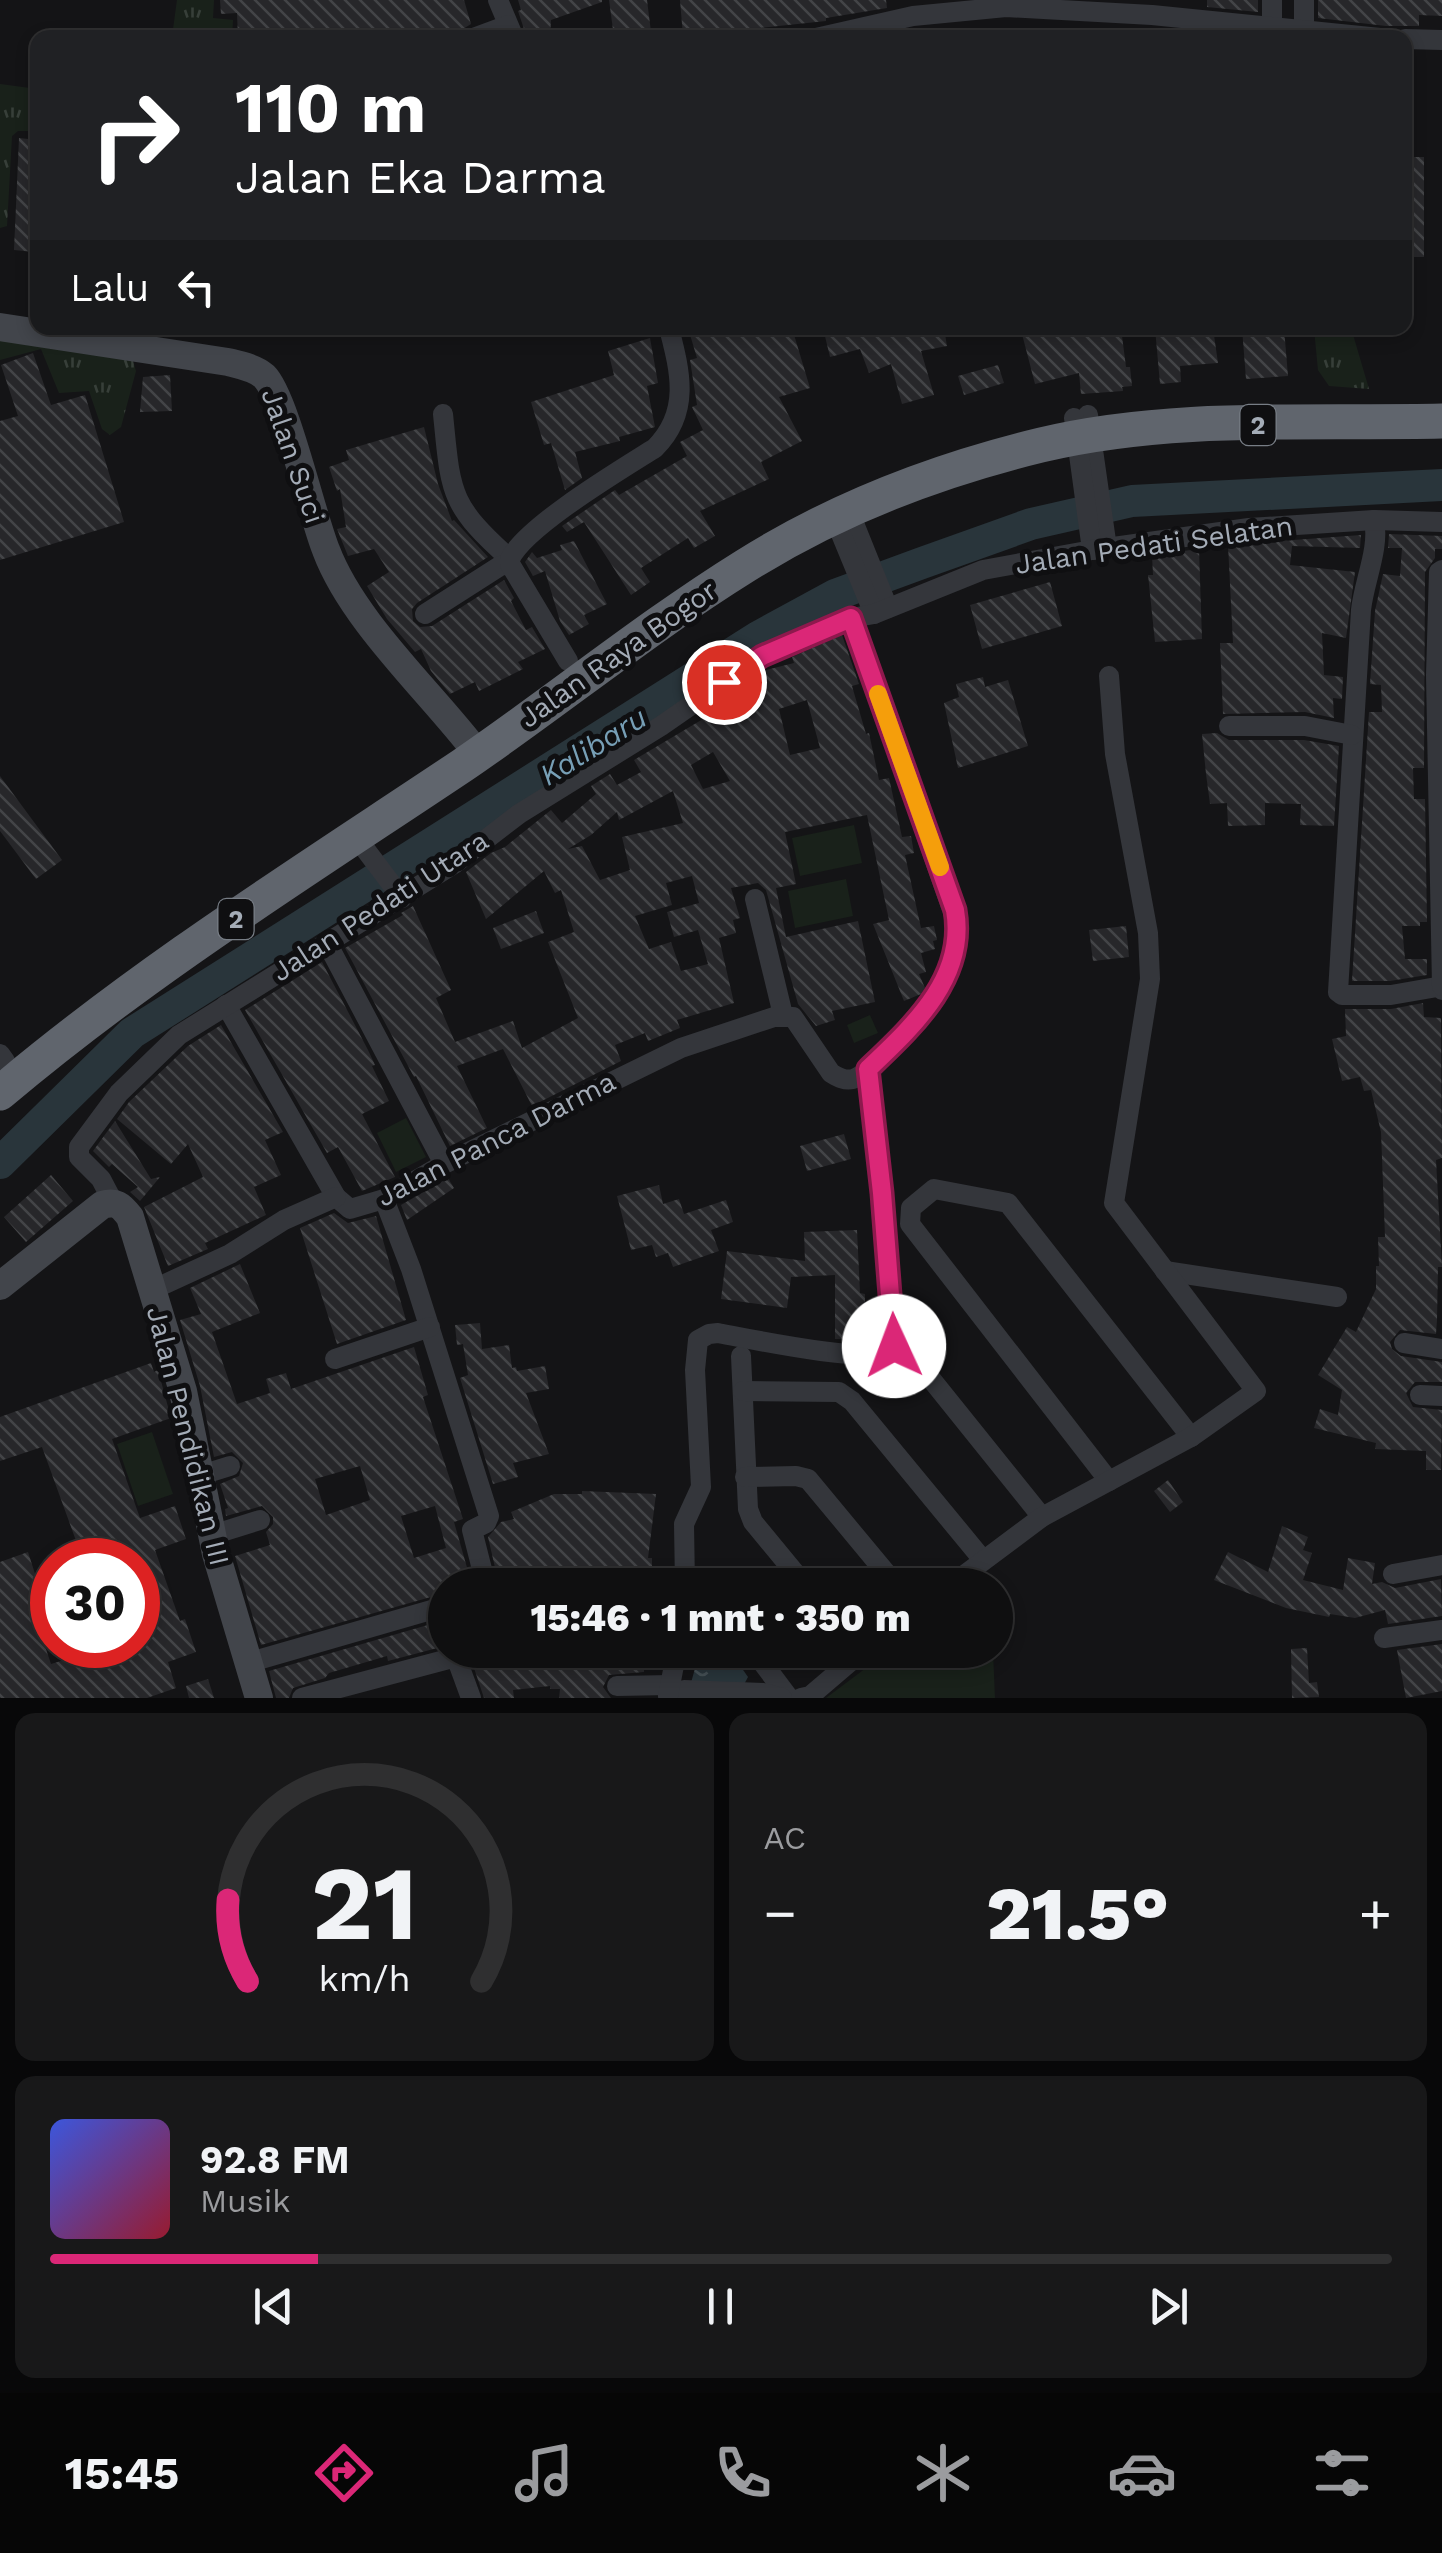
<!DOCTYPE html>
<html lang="id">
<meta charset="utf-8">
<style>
:root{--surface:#0f0f10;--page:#181819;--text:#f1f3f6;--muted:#9b9c9f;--line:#2f2f30;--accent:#db2777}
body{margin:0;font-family:"Work Sans",sans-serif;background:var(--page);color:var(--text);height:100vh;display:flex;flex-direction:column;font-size:38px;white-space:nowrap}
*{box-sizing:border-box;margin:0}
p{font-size:32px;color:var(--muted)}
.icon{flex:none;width:55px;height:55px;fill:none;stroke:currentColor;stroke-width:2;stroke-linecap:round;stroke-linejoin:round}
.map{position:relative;height:1698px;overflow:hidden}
.sheet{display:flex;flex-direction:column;gap:15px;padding:15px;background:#080809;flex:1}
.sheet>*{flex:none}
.banner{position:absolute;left:30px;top:30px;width:1382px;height:305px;border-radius:20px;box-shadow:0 5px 15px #0003,0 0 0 2px var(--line);background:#202124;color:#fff;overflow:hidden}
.speed{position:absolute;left:30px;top:1538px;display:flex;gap:20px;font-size:50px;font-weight:700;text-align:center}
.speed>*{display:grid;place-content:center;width:130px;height:130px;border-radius:50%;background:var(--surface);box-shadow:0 5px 15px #0003,0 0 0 2px var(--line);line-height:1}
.speed .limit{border:15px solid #d22;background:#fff;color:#111}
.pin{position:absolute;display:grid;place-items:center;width:85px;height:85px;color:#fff;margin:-42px;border:5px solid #fff;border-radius:50%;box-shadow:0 2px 10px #0007}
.me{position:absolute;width:110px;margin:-55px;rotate:358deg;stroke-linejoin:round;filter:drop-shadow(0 0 8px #0008)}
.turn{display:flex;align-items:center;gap:35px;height:210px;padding:0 40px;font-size:45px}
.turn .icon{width:130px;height:130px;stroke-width:2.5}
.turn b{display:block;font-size:70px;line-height:85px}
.then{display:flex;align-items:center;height:95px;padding:0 40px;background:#0003;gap:20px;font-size:38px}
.big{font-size:75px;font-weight:800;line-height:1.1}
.sheet .tile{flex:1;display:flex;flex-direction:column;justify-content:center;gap:15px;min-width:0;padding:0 35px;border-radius:20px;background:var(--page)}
.sheet .dial{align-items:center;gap:0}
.dial svg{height:260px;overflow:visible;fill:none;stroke:var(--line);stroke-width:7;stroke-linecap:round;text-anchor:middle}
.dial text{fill:var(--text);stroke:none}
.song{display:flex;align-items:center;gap:30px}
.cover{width:120px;height:120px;border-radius:15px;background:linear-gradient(135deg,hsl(230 70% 55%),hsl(350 70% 35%))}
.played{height:10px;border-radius:5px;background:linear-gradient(90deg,var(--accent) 20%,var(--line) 20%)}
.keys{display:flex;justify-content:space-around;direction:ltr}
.heat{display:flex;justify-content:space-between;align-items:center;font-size:55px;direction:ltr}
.sheet .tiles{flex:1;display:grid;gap:15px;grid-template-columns:1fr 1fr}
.tile:last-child{grid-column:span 2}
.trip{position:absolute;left:428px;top:1568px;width:585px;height:100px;border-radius:50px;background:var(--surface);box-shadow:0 5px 15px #0003,0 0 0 2px var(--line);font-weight:800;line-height:100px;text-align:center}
.tabs{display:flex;height:160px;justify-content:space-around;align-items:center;background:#060606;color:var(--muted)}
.tabs .icon{width:70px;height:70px}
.tabs .current{color:var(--accent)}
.tabs b{font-size:45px;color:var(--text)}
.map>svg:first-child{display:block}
.grass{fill:url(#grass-tufts)}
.green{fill:#19211a}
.water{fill:url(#water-ripples)}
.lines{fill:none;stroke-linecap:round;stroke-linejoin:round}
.river{stroke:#29353b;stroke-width:32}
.building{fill:url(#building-back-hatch);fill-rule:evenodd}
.street{stroke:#34363b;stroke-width:20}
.secondary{stroke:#42454b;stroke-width:28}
.highway{stroke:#60656d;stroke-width:35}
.route-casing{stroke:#8e194d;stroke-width:25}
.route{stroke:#db2777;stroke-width:18}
.slow{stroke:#f59e0b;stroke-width:18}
.labels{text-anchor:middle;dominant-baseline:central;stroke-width:10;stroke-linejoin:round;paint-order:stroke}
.shield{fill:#0f0f11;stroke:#777d85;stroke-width:2.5}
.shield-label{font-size:25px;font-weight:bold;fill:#a4acb7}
.street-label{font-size:28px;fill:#a4acb7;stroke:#0f0f11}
.water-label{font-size:30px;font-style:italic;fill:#779fb6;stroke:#0f0f11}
</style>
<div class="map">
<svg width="1442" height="1698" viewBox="0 0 1442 1698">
<defs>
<pattern id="grass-tufts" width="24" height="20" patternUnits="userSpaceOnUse" patternTransform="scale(2.5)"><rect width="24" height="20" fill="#19211a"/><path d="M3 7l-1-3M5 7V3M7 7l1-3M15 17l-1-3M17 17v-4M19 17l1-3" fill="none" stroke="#373f39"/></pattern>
<pattern id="water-ripples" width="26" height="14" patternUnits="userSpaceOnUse" patternTransform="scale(2.5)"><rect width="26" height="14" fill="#29353b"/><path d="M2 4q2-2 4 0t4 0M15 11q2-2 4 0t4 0" fill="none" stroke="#455055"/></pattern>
<pattern id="building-back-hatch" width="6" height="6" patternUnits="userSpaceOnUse" patternTransform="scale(2.5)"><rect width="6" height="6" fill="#27272a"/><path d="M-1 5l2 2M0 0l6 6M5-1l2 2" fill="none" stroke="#434447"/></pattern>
</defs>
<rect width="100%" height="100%" fill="#141416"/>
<g class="grass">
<polygon points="177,0 214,0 213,18 233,20 232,37 172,37"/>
<polygon points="0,84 37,89 38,131 18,131 12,136 7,226 0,228"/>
<polygon points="1314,328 1351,328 1369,389 1329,386 1318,370"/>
<polygon points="0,334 131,354 136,371 121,427 110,435 102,429 89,391 59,393 41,349 0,360"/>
</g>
<g class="green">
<polygon points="854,825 862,863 800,876 792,838"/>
<polygon points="846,879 853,916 795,928 788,891"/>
<polygon points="870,1015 878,1033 854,1043 847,1025"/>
<polygon points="406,1118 426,1157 396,1172 377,1133"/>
<polygon points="152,1432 173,1494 138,1506 117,1444"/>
<polygon points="890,1650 993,1650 995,1698 826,1698"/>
</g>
<polygon class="water" points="700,1650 729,1650 748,1677 742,1688 691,1683"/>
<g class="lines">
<polyline class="river" points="0,1163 132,1033 758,637 835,595 922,563 1031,524 1132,501 1442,485"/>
</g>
<g class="building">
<polygon points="220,0 464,0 471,24 463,29 459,38 238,38 237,13 221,14"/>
<polygon points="518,0 602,0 602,2 551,20 550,38 527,38 518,11 521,10"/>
<polygon points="609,0 647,0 651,32 614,37"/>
<polygon points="680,0 886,0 887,8 826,18 826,21 683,36"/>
<polygon points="1207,0 1258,0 1258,12 1207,7"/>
<polygon points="1318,0 1442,0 1442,16 1419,15 1419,26 1386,26 1318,18"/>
<polygon points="935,28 938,38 893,38 893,35"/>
<polygon points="1153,29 1191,33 1192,38 1143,38 1142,31"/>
<polygon points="19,138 38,140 34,252 14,250"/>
<rect x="1405" y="157" width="19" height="100"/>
<polygon points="688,328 792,328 810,388 779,397 802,441 761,462 769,479 700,511 715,536 694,548 688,538 641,568 650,582 631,595 584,522 567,532 562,526 615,490 619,495 687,456 680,442 703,430 692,407 697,405 690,360 697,358"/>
<polygon points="823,328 944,328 947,346 921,351 934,395 902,404 891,364 869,373 860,349 830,357"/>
<polygon points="1048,328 1057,328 1059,336 1096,333 1095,328 1121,328 1126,367 1130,367 1132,386 1122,387 1123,391 1081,394 1079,373 1035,384 1022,334"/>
<polygon points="1155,328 1213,328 1218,363 1180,366 1181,382 1160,384"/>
<polygon points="1242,328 1284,328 1288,376 1246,379"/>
<polygon points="650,338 658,383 647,386 655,427 619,437 620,441 575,452 582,478 565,490 551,443 544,445 531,402 614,375 608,351"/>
<polygon points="33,353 51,405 85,395 124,522 0,560 0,421 18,416 1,365"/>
<polygon points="998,365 1004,383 964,395 958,376"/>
<polygon points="170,375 172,411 140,412 143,377"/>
<polygon points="424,427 438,484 452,521 454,520 488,557 417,603 412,609 413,621 420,627 432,626 504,580 514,598 511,601 526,630 532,627 545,649 518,662 523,669 479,691 475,682 450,694 431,671 421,649 415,652 387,619 367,586 389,572 374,549 348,556 337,529 346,527 340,489 337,491 329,467 349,460 346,450"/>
<polygon points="1389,534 1442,536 1442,549 1435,549 1435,558 1425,572 1424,768 1413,768 1414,799 1425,799 1427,922 1420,922 1420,926 1402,926 1405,959 1427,959 1427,975 1390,981 1352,981 1369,712 1382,712 1381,685 1370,684 1375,611 1383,574 1400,576 1402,548 1388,548"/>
<polygon points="1361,535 1360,548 1292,546 1290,565 1355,572 1346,638 1322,633 1324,675 1343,677 1342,699 1333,698 1334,718 1305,712 1223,714 1220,643 1233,643 1228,545"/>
<polygon points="574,541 607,604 584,615 589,624 569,635 560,621 545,571 533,576 525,562 532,552 537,558 562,550 560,545"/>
<polygon points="1199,549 1202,639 1155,642 1148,575 1153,575 1152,555"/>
<polygon points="1050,582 1062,626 982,649 970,605"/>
<path d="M842,635l17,49 -7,2 14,48 3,-1 10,47 10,-2 13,59 9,-1 3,17 -9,2 16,73 13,-2 3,14 -4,1 2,8 -14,4 5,19 -7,2 6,14 -4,6 -17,7 -31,-77 16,-4 -22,-105 -82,17 11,52 -20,4 10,49 72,-16 17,81 -43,9 3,9 -19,6 -18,-22 -32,-114 -8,-7 -27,5 9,30 -7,2 3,13 -17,5 15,65 -57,17 3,8 -32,13 -3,-8 -30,12 6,16 -89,45 -29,-57 -46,17 30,62 -37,18 -34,-70 -2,1 -69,-129 58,-33 -2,-2 12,-7 38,84 -15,8 19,44 58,-21 9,27 56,-30 -30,-76 26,-10 -13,-42 -6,3 -11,-22 -58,48 -20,-47 25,-19 14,-6 46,-37 11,13 34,-29 -5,-8 19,-12 7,11 24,-13 -7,-12 101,-60 -4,-6 35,-24 28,-7 -2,-6zM807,700l13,48 -30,7 -11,-46zM713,752l17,29 -27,8 -12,-24zM673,791l10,32 -61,14 8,33 -30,10 -18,-34 -14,3 23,-14 26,-23 2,8zM692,876l7,27 -32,9 7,25 24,-7 10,34 -27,7 -10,-29 -22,7 -14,-33 37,-11 -6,-22z"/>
<polygon points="983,677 985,687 1008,680 1028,746 958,768 944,703 959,697 956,684"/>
<polygon points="1217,733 1229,740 1304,740 1339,746 1334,826 1300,825 1301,804 1265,803 1265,825 1228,826 1227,803 1210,804 1206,774 1202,734"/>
<polygon points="0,776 62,860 36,879 0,831"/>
<polygon points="536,911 544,933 501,949 493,928"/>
<polygon points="1126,926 1129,957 1093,961 1089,930"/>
<polygon points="322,962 368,1050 375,1065 372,1066 389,1101 362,1114 395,1177 362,1191 338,1147 327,1153 245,1010"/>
<polygon points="1423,1003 1424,1017 1441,1018 1442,1158 1436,1160 1442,1267 1438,1267 1437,1320 1436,1334 1400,1330 1390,1342 1392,1349 1401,1356 1442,1362 1442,1382 1415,1382 1406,1393 1413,1407 1442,1410 1441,1470 1426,1470 1426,1451 1375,1449 1376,1443 1314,1428 1320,1409 1338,1415 1342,1390 1318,1375 1347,1327 1356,1332 1376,1289 1376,1266 1379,1266 1378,1237 1385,1237 1381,1132 1371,1090 1364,1091 1360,1077 1342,1081 1332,1039 1346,1036 1345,1009 1391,1009"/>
<polygon points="221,1025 283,1132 265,1140 281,1175 254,1187 266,1215 205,1243 208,1249 168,1266 144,1207 203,1177 188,1144 171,1164 117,1119 129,1102 188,1046"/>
<polygon points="115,1121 151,1179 160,1177 140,1201 130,1192 138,1187 112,1164 109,1167 93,1151"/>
<polygon points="844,1134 851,1159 807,1171 800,1146"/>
<polygon points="51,1175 73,1201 26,1242 4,1217"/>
<polygon points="448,1178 454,1188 407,1220 401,1205"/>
<polygon points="659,1185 663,1204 679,1199 684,1214 726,1200 733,1222 711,1230 719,1251 673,1267 668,1253 656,1257 652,1245 631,1250 617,1196"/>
<polygon points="334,1213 348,1223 376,1216 406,1320 337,1344 300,1228"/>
<polygon points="857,1230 860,1293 865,1294 865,1323 879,1323 879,1340 835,1339 835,1275 791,1277 787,1308 721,1299 727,1251 805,1261 804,1232"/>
<path d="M240,1264l20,49 -48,19 25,72 33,-11 -4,-14 20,-6 5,16 123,-42 14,48 -5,2 40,122 -9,3 18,63h-27v8l-184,52 -26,-89 35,-11 -4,-13 7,-8v-7l-11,-11 -36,10 -1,-7 3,-1 -8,-24 19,-8 4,-13 -11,-11 -18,5 -14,-71 -20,-66 21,-6 -11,-26zM360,1466l10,34 -44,15 -11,-36zM435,1506l11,42 -32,10 -13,-42z"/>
<polygon points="480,1323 482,1349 509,1345 512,1368 516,1367 517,1371 545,1366 549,1389 526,1393 549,1454 513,1463 518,1477 493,1484 460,1378 468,1375 463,1344 457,1345 455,1325"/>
<polygon points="151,1363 154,1372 158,1370 171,1418 112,1439 140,1518 175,1506 186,1539 155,1550 180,1621 185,1619 196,1652 168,1662 176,1688 147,1698 0,1698 0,1562 28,1552 46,1608 38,1610 44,1627 39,1628 51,1664 90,1652 87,1645 138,1645 138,1560 83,1560 42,1447 0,1461 0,1417"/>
<polygon points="1168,1480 1183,1502 1170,1512 1154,1491"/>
<polygon points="582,1491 656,1494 648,1558 652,1558 652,1585 583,1585 583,1579 538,1581 539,1585 499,1585 488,1537 501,1522 514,1519 511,1512 554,1494 582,1494"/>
<polygon points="1282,1526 1308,1537 1303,1550 1312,1553 1303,1580 1343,1590 1348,1558 1375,1563 1372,1584 1382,1582 1395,1588 1441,1579 1442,1616 1388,1624 1385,1610 1355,1618 1330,1614 1329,1617 1286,1608 1214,1580 1228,1552 1268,1572"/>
<polygon points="445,1620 445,1646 388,1661 387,1656 329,1673 325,1678 293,1688 289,1698 276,1698 269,1671"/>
<polygon points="1442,1644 1442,1691 1406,1698 1397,1650"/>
<polygon points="1307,1648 1309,1683 1317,1682 1319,1697 1292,1698 1291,1649"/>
<polygon points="468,1650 490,1650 495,1668 548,1659 548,1650 644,1650 644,1672 609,1675 603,1687 611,1698 559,1698 560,1689 550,1689 550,1686 513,1690 514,1698 484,1698"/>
<polygon points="208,1679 214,1698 189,1698 186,1686"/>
</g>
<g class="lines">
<g class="street">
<polyline points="498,0 514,38"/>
<polyline points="1272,29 1272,0"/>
<polyline points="1304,32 1304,0"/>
<polyline points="473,38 508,25"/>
<polyline points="816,38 913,16 1006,7 1152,15 1380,38"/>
<polyline points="1405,39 1442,40"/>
<path d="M443,414c8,78 5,90 67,145"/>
<polyline points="1088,415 1107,548"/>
<polyline points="1074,418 1092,550"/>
<polyline points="849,511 888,608"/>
<polyline points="834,517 874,614"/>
<path d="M1374,520c6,28 -10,61 -13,90l-23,382 4,3h49l51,-9v4"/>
<polyline points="425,614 500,566 510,564"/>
<path d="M568,661l-58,-97v-5c16,-33 112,-90 145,-111 36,-36 25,-77 14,-120"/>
<polyline points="1229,726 1305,726 1352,735"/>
<polyline points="356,837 402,898"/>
<polyline points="755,899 783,1015"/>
<polyline points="327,943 444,1164"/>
<polyline points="1442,986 1436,675 1439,572 1442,570"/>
<path d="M226,1005l110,192 14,12 34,-10 60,-35 237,-116 93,-31h19l38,56c7,4 13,8 22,6 17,-5 72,-64 82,-81 12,-23 21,-49 22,-74l-106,-305"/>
<polyline points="0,1054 5,1061"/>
<polyline points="384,1199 411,1269 489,1516 486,1523 472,1530 486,1585"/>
<polyline points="113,1202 101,1179 79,1157 79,1147 119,1093 179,1035 454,864 519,814 661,726 762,656 841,620 874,614 983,570 1092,550 1249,528 1374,520 1442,522"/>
<polyline points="1165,1271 1337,1297"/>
<polyline points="152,1290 230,1254 284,1220 336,1197"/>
<polyline points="1404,1343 1442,1349"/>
<polyline points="907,1349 1042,1517"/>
<polyline points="741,1356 748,1509 753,1522 805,1585"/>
<polyline points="335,1359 430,1327"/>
<polyline points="743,1391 839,1392 852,1401 983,1560"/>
<polyline points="1420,1395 1442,1396"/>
<polyline points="201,1475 230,1466"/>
<polyline points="745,1477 796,1476 808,1479 896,1585"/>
<polyline points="1109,1481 910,1224 911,1208 934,1189 1008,1203 1191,1437"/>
<polyline points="212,1535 260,1520"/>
<polyline points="1393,1574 1442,1565"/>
<polyline points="701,1582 703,1585"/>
<path d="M685,1585l-1,-61 17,-37 -6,-117 3,-30 11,-6 9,-1c32,6 153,32 175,17v-36l-10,-121 -16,-124"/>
<polyline points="951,1585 1042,1517 1191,1437 1256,1391 1114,1203 1150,979 1148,933 1115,754 1109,676"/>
<polyline points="1384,1638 1442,1630"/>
<polyline points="753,1650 789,1698"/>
<polyline points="247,1663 445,1606"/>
<polyline points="617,1686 670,1685"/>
<polyline points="684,1690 763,1693 782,1698"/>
<polyline points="668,1696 677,1650"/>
<polyline points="302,1698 456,1657 471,1698"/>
<polyline points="801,1698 810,1696 864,1650"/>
</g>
<g class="secondary">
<path d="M0,327l228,35c12,3 27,6 36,14 21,20 48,140 62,174 27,72 105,142 152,204"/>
<path d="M0,1286l102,-81c14,-4 19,0 28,12l53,174 33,163 43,144"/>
</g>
<path class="highway" d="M0,1093c144,-122 306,-223 463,-328 95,-65 184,-138 282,-199 89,-56 193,-96 296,-121 130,-31 268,-21 401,-24"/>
</g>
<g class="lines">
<g class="route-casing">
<path id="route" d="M724,682l38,-26 89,-38 104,292c12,68 -43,117 -87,159l14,124 12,153"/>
</g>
<use href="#route" class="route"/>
<polyline class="slow" points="878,694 940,867"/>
</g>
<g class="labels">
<g class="shield">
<rect x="1240.5" y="405" width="35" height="40" rx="8"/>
<rect x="218.5" y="899" width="35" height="40" rx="8"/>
</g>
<g class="shield-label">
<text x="1258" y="425">2</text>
<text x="236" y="919">2</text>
</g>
<g class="street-label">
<text transform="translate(293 456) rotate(71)">Jalan Suci</text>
<text transform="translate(1154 545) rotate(-8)">Jalan Pedati Selatan</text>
<text transform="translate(618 654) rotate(-35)">Jalan Raya Bogor</text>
<text transform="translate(380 906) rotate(-33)">Jalan Pedati Utara</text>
<text transform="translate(496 1139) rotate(-27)">Jalan Panca Darma</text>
<text transform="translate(188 1436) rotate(76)">Jalan Pendidikan III</text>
</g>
<g class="water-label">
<text transform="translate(593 746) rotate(-32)">Kalibaru</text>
</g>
</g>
</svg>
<div class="speed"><div class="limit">30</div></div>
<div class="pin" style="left:724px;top:682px;background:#d93025"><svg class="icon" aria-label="arrive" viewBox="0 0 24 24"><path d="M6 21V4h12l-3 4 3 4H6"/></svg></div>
<svg class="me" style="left:894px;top:1346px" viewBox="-20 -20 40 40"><circle r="19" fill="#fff"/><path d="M0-13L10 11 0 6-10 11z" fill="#db2777"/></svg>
<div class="trip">15:46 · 1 mnt · 350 m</div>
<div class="banner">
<div class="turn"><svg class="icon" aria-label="right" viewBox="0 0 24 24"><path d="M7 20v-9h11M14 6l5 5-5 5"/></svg><div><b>110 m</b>Jalan Eka Darma</div></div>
<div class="then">Lalu<svg class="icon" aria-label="left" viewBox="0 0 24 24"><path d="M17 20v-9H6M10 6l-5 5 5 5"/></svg></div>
</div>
</div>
<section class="sheet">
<div class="tiles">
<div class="tile dial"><svg viewBox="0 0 100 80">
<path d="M14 69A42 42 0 1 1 86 69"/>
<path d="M14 69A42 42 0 0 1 8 44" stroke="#db2777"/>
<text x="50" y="56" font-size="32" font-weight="700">21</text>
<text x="50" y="72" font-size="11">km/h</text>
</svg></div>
<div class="tile"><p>AC</p>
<div class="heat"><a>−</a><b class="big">21.5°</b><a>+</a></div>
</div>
<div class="tile">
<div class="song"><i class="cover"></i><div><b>92.8 FM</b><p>Musik</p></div></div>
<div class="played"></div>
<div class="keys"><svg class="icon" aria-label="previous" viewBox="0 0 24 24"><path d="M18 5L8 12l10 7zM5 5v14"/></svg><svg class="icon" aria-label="pause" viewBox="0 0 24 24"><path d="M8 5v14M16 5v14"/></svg><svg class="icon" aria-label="next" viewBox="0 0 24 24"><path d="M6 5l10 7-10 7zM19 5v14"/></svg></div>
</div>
</div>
</section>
<nav class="tabs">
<b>15:45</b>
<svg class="icon current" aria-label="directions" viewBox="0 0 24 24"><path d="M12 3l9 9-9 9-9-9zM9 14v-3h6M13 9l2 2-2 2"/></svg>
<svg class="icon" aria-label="music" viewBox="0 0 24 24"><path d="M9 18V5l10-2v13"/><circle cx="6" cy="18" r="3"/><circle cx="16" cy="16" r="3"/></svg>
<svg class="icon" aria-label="phone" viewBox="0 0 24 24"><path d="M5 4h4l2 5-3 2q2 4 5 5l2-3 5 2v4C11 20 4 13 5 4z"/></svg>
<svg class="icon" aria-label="climate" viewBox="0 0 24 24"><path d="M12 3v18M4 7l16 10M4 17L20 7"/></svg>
<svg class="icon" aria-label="car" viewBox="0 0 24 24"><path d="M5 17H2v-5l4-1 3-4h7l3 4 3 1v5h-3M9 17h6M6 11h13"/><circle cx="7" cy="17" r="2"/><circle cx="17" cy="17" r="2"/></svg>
<svg class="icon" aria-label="filters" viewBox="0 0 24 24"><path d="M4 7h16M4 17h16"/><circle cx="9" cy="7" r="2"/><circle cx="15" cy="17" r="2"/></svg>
</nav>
